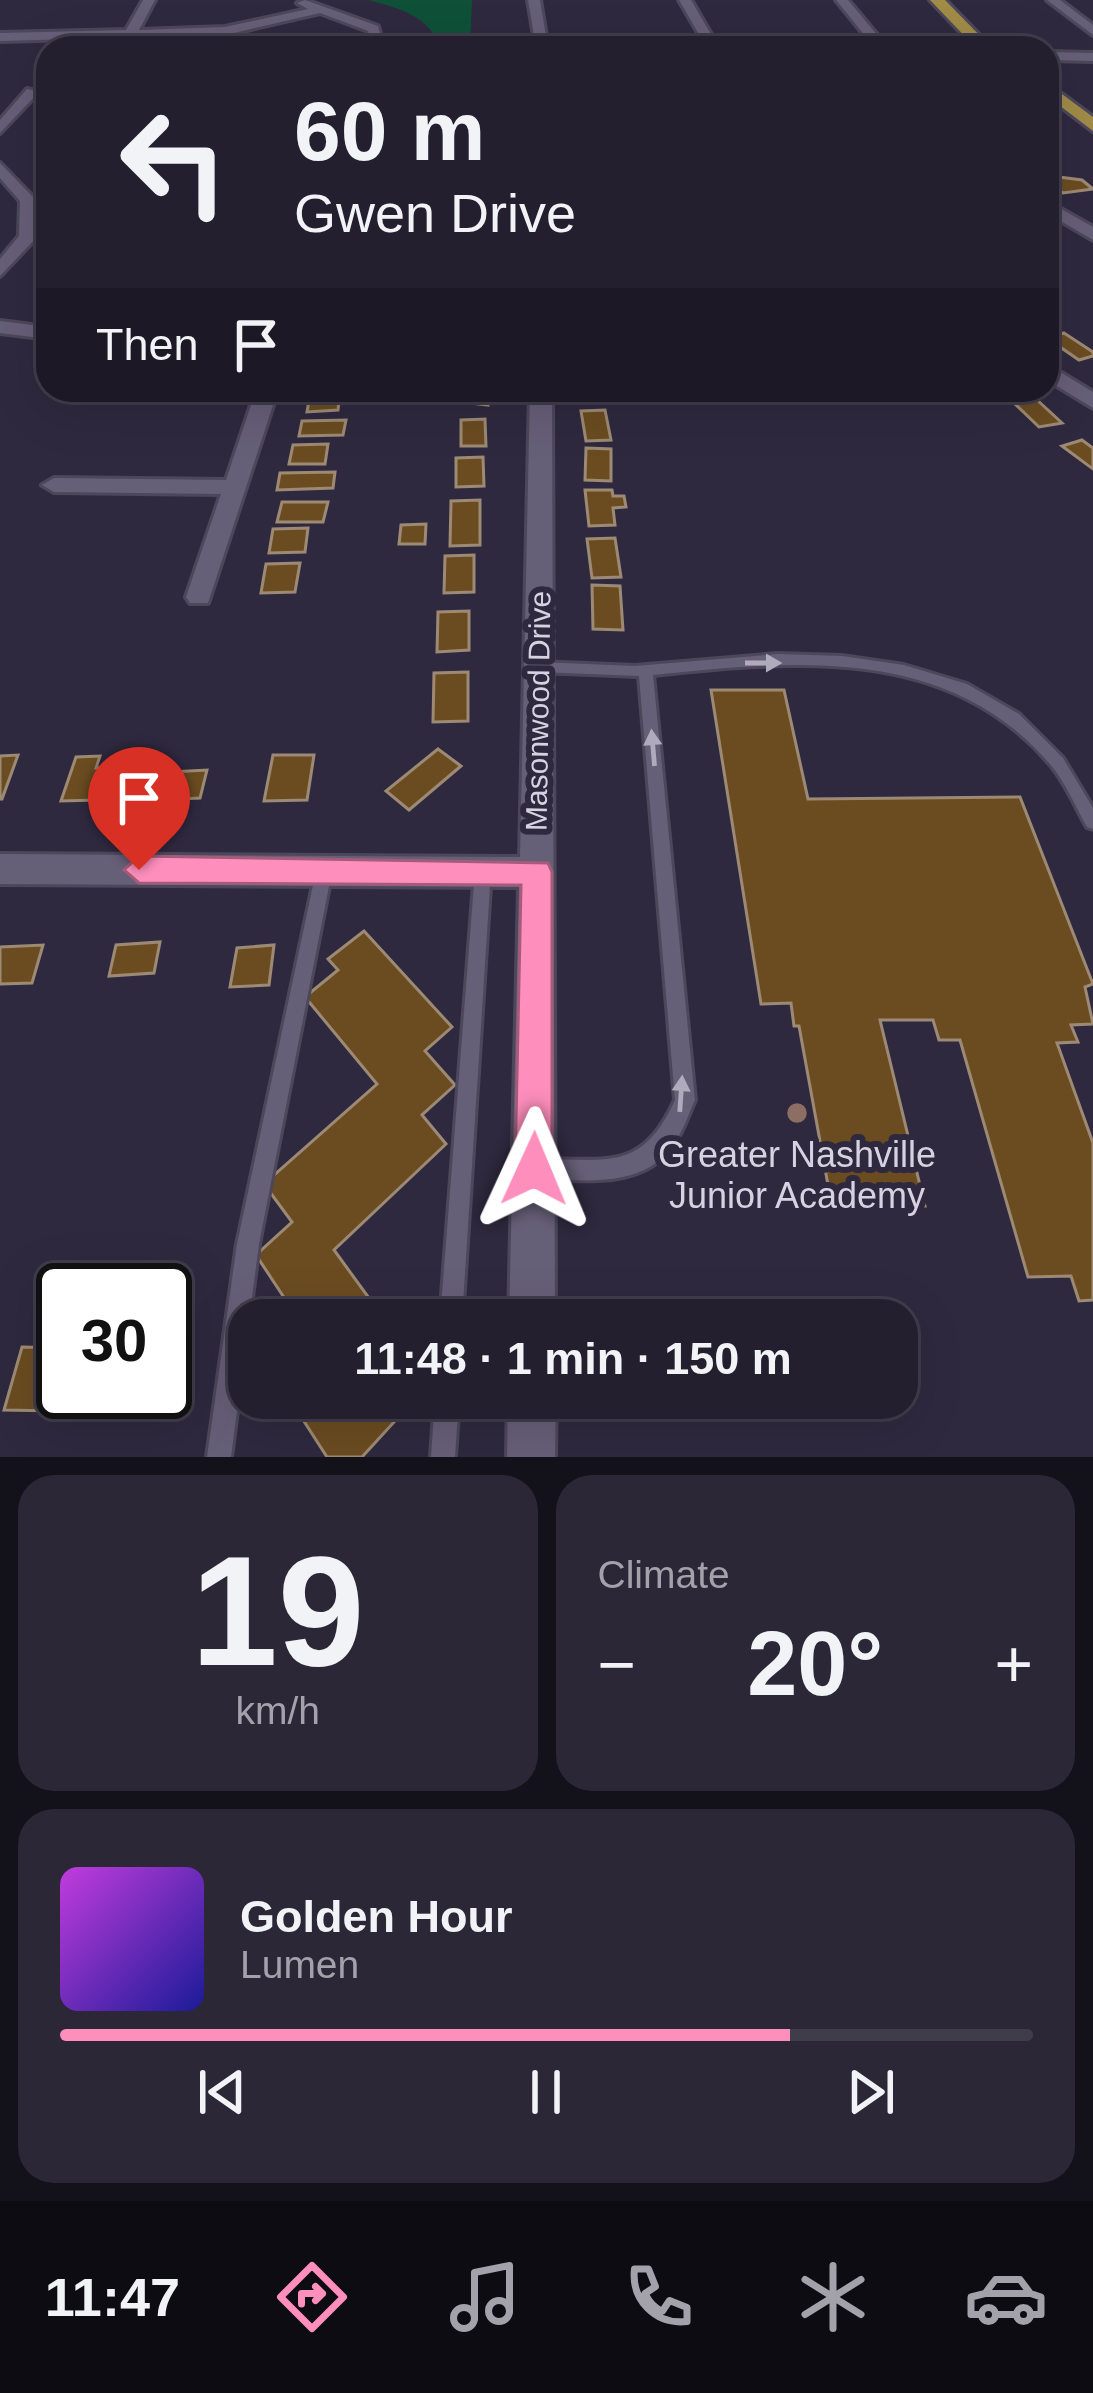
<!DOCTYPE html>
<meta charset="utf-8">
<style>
:root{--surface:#231f2f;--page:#2b2737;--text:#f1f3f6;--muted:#a3a2aa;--line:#403d4b;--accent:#fe8ebc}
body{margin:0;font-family:Arial,sans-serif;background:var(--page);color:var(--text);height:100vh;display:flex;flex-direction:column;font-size:45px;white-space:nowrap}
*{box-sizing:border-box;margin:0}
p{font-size:39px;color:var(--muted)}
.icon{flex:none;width:66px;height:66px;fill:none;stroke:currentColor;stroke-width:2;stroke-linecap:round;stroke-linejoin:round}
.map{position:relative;height:1457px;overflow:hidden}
.details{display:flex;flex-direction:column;gap:18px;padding:18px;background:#13111a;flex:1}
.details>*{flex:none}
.hud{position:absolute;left:36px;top:36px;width:1023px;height:366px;border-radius:36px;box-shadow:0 12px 48px #0002,0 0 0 3px var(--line);background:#231f2f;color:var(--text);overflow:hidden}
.speed{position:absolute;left:36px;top:1263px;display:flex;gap:24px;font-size:60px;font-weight:700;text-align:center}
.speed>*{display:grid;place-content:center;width:156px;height:156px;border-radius:50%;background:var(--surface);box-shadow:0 12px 48px #0002,0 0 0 3px var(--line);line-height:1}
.speed .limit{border:6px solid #111;border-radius:18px;background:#fff;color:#111}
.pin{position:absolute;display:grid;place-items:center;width:102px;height:102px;color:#fff;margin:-123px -51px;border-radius:50% 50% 50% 0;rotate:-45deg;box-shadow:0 0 12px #0007}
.pin .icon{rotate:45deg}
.me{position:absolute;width:132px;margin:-66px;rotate:1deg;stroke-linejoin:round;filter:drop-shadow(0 0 9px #0008)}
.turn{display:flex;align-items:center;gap:42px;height:252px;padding:0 60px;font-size:54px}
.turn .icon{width:156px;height:156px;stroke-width:2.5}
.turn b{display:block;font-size:84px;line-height:102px}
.then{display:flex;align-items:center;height:114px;padding:0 60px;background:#0003;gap:24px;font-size:45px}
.big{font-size:90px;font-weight:700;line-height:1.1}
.details .widget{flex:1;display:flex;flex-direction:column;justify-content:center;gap:18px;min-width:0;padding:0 42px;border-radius:36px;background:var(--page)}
.details .dial{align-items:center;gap:0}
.dial b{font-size:156px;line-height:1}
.song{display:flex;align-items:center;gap:36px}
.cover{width:144px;height:144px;border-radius:18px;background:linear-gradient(135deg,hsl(290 70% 55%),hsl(240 70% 35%))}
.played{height:12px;border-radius:6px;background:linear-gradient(90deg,var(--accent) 75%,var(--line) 75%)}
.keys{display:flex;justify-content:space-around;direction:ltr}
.heat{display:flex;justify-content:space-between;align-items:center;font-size:66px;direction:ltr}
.details .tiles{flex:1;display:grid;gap:18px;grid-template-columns:1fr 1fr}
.widget:last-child{grid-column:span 2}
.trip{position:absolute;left:228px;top:1299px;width:690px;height:120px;border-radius:36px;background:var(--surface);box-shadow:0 12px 48px #0002,0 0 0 3px var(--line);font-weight:700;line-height:120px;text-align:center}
.dock{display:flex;height:192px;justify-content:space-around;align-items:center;background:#0e0c13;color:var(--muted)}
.dock .icon{width:84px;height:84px}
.dock .current{color:var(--accent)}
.dock b{font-size:54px;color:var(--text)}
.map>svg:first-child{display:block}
.green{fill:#0f5038}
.building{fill:#6b4c21;stroke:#9d8a74;stroke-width:3}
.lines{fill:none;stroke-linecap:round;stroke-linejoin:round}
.lane-casing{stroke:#4c475a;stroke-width:6}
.street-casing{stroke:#4c475a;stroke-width:6}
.highway-casing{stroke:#4c475a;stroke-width:6}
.lane{fill:#665f78;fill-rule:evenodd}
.street{fill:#665f78;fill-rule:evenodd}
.highway{fill:#a08b47;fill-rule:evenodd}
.oneway{fill:#afaabc}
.route{fill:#fe8ebc;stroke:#a55c7a;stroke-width:3}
.education-dot{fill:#8d6e63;stroke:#2f293f;stroke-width:4.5}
.labels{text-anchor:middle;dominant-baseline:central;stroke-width:12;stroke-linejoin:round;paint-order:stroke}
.street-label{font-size:30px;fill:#d6d3e1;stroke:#2f293f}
.near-poi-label{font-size:36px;fill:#d6d3e1;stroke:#2f293f}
</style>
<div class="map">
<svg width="1093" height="1457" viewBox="0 0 1093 1457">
<rect width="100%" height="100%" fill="#2f293f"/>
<path class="green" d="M368,0h104l-2,48h-30c-10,-32 -41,-40 -72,-48z"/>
<g class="building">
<polygon points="1059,177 1082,180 1093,189 1063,193 1047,181"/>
<polygon points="1064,333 1093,352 1093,356 1079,360 1047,338"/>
<polygon points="445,390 488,390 488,405 444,400"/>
<polygon points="340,393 338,410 307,412 310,395"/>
<polygon points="1035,398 1062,423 1039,427 1013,402"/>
<polygon points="605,410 611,440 586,441 581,411"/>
<polygon points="485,419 486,446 461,446 461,420"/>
<polygon points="346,420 343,435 299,436 302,421"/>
<polygon points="1082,440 1093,448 1093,469 1062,446"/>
<polygon points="328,444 325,464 289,464 293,445"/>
<polygon points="586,448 611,449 611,481 585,480"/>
<polygon points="483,457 484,486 456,487 456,458"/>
<polygon points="335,472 333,488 277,490 280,473"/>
<polygon points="585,490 612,490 613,496 624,496 626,507 613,508 615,525 589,526"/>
<polygon points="480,500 480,545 450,546 451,501"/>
<polygon points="282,502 328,502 323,522 277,522"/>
<polygon points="426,524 425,544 399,544 401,525"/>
<polygon points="308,528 305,552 269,553 273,529"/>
<polygon points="615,538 621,577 592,578 587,539"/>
<polygon points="474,555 474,592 444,593 445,556"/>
<polygon points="300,563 295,592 261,593 266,564"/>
<polygon points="592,585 620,586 623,630 593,629"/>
<polygon points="469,611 469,650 437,652 438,612"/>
<polygon points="468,672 468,721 433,722 434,673"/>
<polygon points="711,690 784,690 808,799 1020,797 1093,984 1085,987 1093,1024 1071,1025 1078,1042 1057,1043 1093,1143 1093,1300 1079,1301 1071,1276 1028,1277 960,1040 939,1040 933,1020 880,1020 925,1206 832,1207 799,1026 794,1026 791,1003 761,1004"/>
<polygon points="438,749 461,766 409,810 386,791"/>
<polygon points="18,755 2,799 0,799 0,756"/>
<polygon points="273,755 314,755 307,800 264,801"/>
<polygon points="100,756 96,768 109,767 99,800 61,801 76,757"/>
<polygon points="207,770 200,798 162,800 170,772"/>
<polygon points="364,931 452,1027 425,1051 455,1085 422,1115 446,1144 334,1250 385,1320 268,1320 287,1302 256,1255 292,1222 264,1184 377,1084 305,997 338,970 328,959"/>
<polygon points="160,942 154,973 109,976 116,945"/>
<polygon points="43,945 32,983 0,984 0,947"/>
<polygon points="274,945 269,985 230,987 237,948"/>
<polygon points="22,1347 63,1348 57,1411 4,1410"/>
<polygon points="289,1398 416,1398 362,1457 327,1457"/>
</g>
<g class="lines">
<g class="lane-casing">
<g id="lane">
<path d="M778,654l64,2 62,9 63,19 52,30 44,44 30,50v21l-6,-2c-12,-21 -22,-46 -38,-64 -102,-118 -255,-103 -396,-88l42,425c-8,18 -14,37 -27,52 -31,36 -87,28 -129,27l-7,-3 -3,-7 3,-7 7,-3c69,0 103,13 136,-59l-36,-424 -100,-4 -7,-5 7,-5 96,4z"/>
<polygon points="324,864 330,866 332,871 259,1244 231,1457 207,1457 237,1244 316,871 318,866"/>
<polygon points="483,864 489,866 491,871 462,1320 440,1320 475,871 477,866"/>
<polygon points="435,1398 459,1398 455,1457 431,1457"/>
</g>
</g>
<g class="street-casing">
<g id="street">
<polygon points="143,0 155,0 139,30 225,27 308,9 297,3 305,0 378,26 384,48 372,48 368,31 320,13 225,35 0,41 0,33 126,30"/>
<polygon points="528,0 540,0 548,48 536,48"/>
<polygon points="679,0 691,0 719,48 707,48"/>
<polygon points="836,0 848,0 888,48 875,48"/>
<polygon points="1047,0 1060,0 1093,25 1093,35"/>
<polygon points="1047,52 1093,53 1093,61 1047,60"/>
<polygon points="27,89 39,92 0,133 0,120"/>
<polygon points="0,163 36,200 37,237 0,276 0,259 19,236 20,201 0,178"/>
<polygon points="1047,201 1093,227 1093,240 1047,213"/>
<polygon points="0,321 48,327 48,339 0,333"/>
<polygon points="1047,364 1093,392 1093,408 1047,380"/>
<polygon points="256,390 278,390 208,603 190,603 186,597 221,494 54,492 42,485 54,478 226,480"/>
<polygon points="530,390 552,390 555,1320 509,1320 519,887 0,884 0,854 520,857"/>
<polygon points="508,1398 556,1398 555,1457 507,1457"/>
</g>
</g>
<g class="highway-casing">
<g id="highway">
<polygon points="930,0 945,0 992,48 976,48"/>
<polygon points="1047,83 1093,117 1093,131 1047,96"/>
</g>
</g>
<use href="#lane" class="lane"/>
<use href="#street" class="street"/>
<use href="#highway" class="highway"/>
</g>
<defs><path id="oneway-solid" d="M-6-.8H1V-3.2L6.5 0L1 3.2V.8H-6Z" transform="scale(3)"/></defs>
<g class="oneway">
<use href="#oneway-solid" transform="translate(763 663)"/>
<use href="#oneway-solid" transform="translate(653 748) rotate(-95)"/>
<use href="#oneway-solid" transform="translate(681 1094) rotate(-86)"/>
</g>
<polygon class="route" points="139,856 548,863 552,872 552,1169 547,1183 534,1188 520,1183 515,1169 521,885 139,883 124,870"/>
<circle class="education-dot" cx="797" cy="1113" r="12"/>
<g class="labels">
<g class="street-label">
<text transform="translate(538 711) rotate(-89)">Masonwood Drive</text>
</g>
<g class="near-poi-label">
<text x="797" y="1154">Greater Nashville<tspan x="797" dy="41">Junior Academy</tspan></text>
</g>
</g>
</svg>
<div class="speed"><div class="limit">30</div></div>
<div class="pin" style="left:139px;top:870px;background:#d93025"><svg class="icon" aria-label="arrive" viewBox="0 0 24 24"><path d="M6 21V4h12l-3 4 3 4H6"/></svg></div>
<svg class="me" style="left:534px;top:1169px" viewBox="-20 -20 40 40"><path d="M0-17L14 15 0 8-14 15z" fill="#fe8ebc" stroke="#fff" stroke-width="4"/></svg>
<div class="trip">11:48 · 1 min · 150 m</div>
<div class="hud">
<div class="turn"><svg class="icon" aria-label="left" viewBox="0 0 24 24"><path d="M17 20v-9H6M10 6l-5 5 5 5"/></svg><div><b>60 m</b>Gwen Drive</div></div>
<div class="then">Then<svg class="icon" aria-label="arrive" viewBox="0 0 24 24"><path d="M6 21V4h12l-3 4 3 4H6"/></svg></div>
</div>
</div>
<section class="details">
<div class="tiles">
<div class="widget dial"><b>19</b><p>km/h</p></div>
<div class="widget"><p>Climate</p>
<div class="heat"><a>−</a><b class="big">20°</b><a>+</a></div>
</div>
<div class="widget">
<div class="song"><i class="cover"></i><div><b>Golden Hour</b><p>Lumen</p></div></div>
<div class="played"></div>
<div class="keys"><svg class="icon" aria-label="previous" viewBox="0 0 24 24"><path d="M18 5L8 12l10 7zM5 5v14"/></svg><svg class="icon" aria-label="pause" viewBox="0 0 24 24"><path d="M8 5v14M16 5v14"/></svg><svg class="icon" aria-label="next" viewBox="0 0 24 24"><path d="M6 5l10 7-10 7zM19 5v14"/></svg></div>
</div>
</div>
</section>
<nav class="dock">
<b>11:47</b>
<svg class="icon current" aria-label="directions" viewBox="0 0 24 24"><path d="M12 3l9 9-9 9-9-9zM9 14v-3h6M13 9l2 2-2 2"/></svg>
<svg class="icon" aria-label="music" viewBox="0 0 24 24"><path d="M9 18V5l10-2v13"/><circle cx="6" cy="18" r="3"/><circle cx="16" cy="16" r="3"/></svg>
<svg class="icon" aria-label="phone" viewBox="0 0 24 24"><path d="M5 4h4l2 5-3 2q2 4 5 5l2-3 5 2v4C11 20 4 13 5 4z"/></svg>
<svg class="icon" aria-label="climate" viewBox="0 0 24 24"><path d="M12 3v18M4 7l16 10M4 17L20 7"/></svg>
<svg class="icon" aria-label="car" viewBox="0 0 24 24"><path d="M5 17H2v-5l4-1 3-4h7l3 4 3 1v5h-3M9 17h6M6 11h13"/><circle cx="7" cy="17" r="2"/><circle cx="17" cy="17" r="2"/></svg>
</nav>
